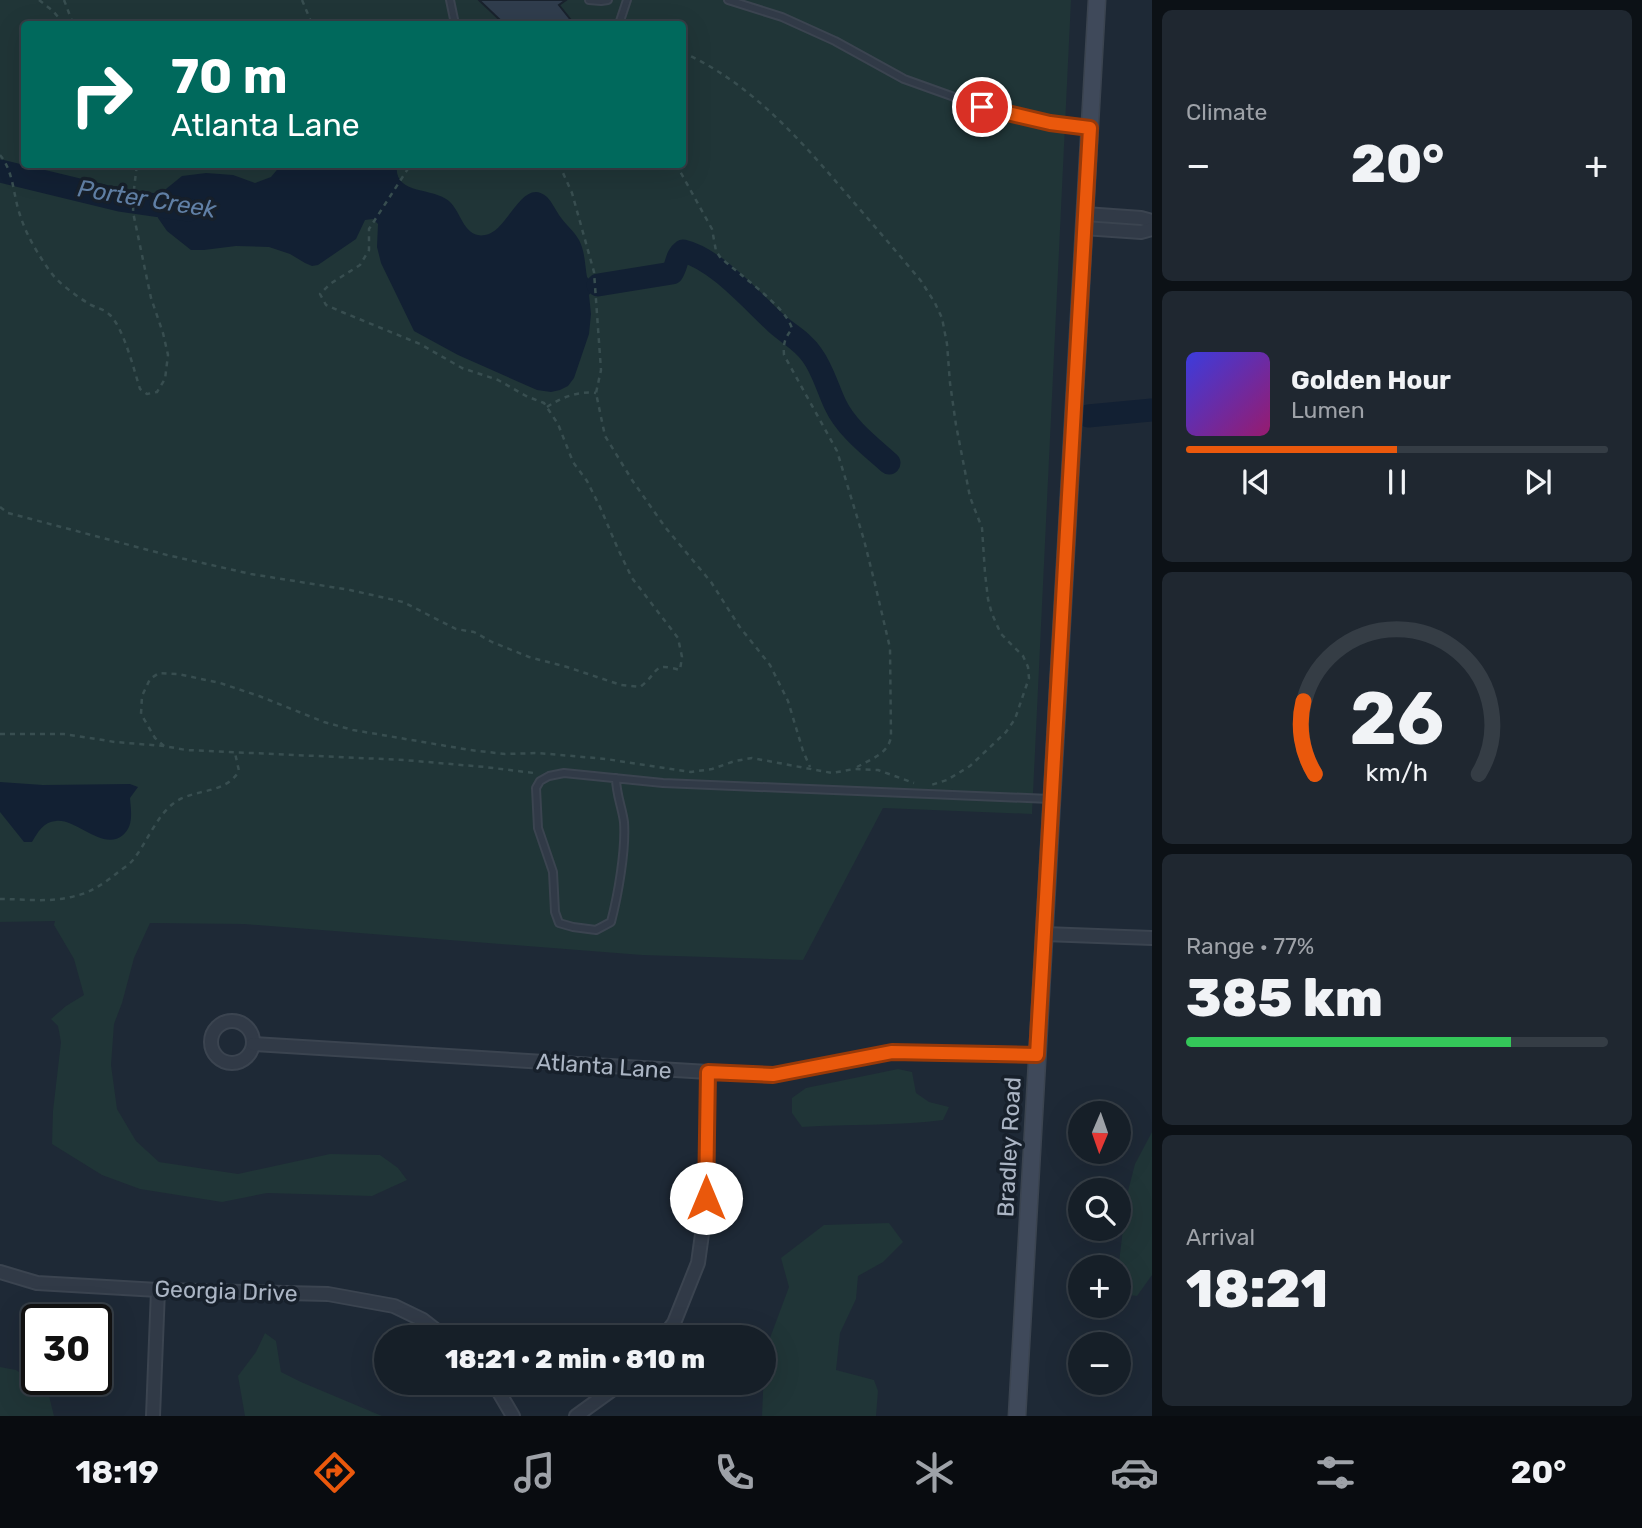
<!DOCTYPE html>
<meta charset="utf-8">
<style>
:root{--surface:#161f28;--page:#1f2730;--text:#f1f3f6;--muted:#9ea2a8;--line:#353d45;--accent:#ea580c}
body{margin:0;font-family:Rubik,sans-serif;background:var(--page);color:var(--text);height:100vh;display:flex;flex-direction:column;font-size:26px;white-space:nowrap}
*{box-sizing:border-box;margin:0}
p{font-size:23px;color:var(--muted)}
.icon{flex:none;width:38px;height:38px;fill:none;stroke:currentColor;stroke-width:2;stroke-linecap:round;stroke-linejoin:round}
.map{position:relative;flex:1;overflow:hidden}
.drawer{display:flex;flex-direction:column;gap:10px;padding:10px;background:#0c1116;width:490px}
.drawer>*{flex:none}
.guide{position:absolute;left:21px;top:21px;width:665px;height:147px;border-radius:7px;box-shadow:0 7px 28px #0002,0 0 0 2px var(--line);background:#00695c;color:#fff;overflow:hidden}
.needle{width:46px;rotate:182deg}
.tools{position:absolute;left:1068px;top:1101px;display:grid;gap:14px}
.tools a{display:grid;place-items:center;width:63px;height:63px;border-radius:50%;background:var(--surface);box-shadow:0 7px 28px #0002,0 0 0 2px var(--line);font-size:35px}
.speed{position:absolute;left:21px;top:1304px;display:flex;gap:14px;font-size:35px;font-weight:700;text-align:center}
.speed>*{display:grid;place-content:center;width:91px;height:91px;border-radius:50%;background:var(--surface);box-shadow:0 7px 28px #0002,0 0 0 2px var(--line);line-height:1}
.speed .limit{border:4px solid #111;border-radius:10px;background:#fff;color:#111}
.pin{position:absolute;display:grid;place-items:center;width:60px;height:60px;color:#fff;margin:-30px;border:4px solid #fff;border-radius:50%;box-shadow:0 2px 7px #0007}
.me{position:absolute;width:77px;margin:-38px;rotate:0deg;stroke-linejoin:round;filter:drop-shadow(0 0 5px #0008)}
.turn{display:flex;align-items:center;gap:24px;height:147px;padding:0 35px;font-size:32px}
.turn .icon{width:91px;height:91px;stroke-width:2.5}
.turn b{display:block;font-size:49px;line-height:60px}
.big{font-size:52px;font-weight:800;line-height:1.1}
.drawer .tile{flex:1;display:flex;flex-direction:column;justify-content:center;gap:10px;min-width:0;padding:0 24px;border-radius:10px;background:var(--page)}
.drawer .dial{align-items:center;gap:0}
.dial svg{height:182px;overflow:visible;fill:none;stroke:var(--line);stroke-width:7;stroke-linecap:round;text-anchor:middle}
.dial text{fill:var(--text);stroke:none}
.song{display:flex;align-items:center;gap:21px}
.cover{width:84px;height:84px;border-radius:10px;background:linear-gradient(135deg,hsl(240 70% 55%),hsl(320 70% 35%))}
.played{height:7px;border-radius:4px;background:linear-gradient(90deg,var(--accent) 50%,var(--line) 50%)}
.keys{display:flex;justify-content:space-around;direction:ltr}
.heat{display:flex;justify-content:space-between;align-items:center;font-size:38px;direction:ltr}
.charge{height:10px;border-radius:5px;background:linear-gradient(90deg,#34c759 77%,var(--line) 0)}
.trip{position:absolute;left:374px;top:1325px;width:402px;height:70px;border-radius:35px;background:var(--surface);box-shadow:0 7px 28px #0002,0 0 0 2px var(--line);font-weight:800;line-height:70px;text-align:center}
.tab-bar{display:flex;height:112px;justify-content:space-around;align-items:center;background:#090c10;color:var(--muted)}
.tab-bar .icon{width:49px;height:49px}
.tab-bar .active{color:var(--accent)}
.tab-bar b{font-size:32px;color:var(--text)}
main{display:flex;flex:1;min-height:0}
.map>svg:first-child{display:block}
.green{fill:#203537;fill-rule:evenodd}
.water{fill:#122033}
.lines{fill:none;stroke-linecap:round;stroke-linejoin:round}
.river{stroke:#122033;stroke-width:23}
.building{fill:#303d4d;stroke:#19222d;stroke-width:2}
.lane-casing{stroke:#3b4450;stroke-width:10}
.street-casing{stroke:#3b4450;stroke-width:16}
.secondary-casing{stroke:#3b4450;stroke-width:19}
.path{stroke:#384e50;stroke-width:2.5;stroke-dasharray:5 5;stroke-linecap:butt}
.lane{stroke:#313a47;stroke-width:6}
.street{stroke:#313a47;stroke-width:12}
.secondary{stroke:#3f495a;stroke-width:16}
.route-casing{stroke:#983908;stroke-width:18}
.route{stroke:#ea580c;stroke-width:12}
.labels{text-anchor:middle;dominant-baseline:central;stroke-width:7;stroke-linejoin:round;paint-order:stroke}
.street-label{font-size:23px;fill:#abb5c4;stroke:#17202b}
.water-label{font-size:24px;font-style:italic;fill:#6180a6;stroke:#17202b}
</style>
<main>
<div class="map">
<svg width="1152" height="1416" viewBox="0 0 1152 1416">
<rect width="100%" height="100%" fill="#1e2936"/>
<g class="green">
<path d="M0,0h1071l-39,814 -149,-6 -80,152 -161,-5 -398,-31 -94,-1 -16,35 -12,45 -8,21 -3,41 6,44 19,32 23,21 79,12 92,-20 50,1 18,13 9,12 -35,16 -105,-3 -45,9 -82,-13 -38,-14 -50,-31 1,-33 8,-69 -3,-16 -7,-7 15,-13 18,-11 -10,-36 -20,-34 1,-4 -55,1zM24,24h658v140h-658z"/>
<path d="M898,1069l14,3 4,21 13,9 20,5 -6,13c-47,6 -94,4 -141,7l-10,-14v-15l14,-10z"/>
<polygon points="1152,1132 1152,1275 1137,1296 1121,1294 1118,1271 1127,1195 1135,1164"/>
<polygon points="889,1223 903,1242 883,1262 858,1276 856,1299 840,1333 836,1370 874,1380 878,1391 876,1416 762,1416 763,1392 770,1338 789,1287 781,1258 824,1225"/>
<polygon points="265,1333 276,1341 281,1372 301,1382 382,1416 245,1416 238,1376 256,1352"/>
<polygon points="0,1367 16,1370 48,1392 54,1416 0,1416"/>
</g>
<g class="water">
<path d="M281,165h116c-4,30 35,22 52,36 12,10 15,38 36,34 23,-3 37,-60 62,-38 5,5 8,12 12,18 6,9 15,16 20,25 6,11 6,26 8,37l6,6v6l-4,6 2,19 -2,20 -15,44 -6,8 -8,4 -9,2 -14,-2 -79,-35 -44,-24 -33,-68 -4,-16 1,-23 -5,-5 -8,1 -9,19 -38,26 -6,1 -7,-3 -15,-9 -21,-7 -33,-1 -32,4h-13l-24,-19 -9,-13v-19l8,-10 16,-13 24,-3 27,2 22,8 16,-6z"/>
<path d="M0,782l43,3 87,-1 8,3 -8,11c1,13 4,28 -7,37 -20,17 -47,-17 -67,-14 -13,1 -18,11 -24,21h-8l-24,-30z"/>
</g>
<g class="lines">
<g class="river">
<polyline points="0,171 120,200 189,210"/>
<path d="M598,285l74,-12c5,-7 4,-17 11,-22 33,8 68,49 93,72 12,11 27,18 36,32 11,15 15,32 23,49 11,24 35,42 54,59"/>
<polyline points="1088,416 1152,410"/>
</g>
</g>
<polygon class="building" points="479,0 566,0 559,5 574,24 499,24 501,21"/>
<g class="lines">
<g class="lane-casing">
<g id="lane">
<polyline points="450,0 455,24"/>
<polyline points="589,0 601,1 608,0"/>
<polyline points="728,0 782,17 835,41 904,79 982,107 1050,123 1088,127"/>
<polyline points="619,24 627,0"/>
<path d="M616,778c0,16 6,29 8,44 2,28 -6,73 -13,100l-15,8 -23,-3 -14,-4 -4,-11 -2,-40 -15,-44 -2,-40 4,-7 9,-5 15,-3 99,10 387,16"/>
</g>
</g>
<g class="street-casing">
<g id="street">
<polyline points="1085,214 1141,218 1152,221"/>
<polyline points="1084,228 1141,232 1152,229"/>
<polyline points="1044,934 1152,938"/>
<circle cx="232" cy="1042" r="21"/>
<polyline points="253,1044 708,1072 773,1075 892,1052 1037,1055"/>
<polyline points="0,1272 37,1283 158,1290 328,1294 394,1306 423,1320 445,1337"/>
<polyline points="663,1337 674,1323 698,1263 707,1198 708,1072"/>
<polyline points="493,1382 513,1416"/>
<polyline points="153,1416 158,1290"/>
<polyline points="576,1416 623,1382"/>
</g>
</g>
<g class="secondary-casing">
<polyline id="secondary" points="1017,1416 1097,0"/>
</g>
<g class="path">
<polyline points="39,0 53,11 64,24"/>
<polyline points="64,0 72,21 71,24"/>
<polyline points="302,0 312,24"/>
<path d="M682,52c67,30 116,85 162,139 26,30 52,60 77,90l14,22 7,15 5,26 3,39 6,42 14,72 12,31 3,45 3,26 4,15 9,20 22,22 5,11 1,11 -14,41 -9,13 -36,34 -23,14 -16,5"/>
<path d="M0,155c14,17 13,40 20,60 6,19 16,36 27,52 9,15 29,29 44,38 7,3 14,5 19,10 14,14 24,55 30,74l7,5 10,-2 8,-13 3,-24 -5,-22 -12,-35 -18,-86 1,-23 3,-25"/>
<polyline points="559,164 572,193 594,272 601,370 596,393 605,436 632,480 665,527 711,582 739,626 770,665 788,701 803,751 810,767"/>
<path d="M676,164l36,65 4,22 4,6c18,17 67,50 72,72 -7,9 -9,14 -8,26l53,96 27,89 11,44 15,64 1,89c-3,17 -20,22 -34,30"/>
<path d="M547,407c15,-10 31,-16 49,-14"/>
<path d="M0,507l8,6 23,6 136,36 84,19 99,16 53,12 53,27 18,3 18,10 37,15 38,10 54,18 19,2c21,-16 11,-25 40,-17l2,-13 -4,-19 -46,-60 -14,-29 -18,-42 -13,-26 -14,-19 -15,-38 -14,-21 -18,-7 -28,-16 -36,-12 -42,-24 -78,-32 -16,-7 -6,-11 10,-10 30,-19 9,-15v-21l42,-65"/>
<polyline points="0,734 64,734 115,742 164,746 186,750 404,760 485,767 534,773"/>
<polyline points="164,746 155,738 141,714 142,696 150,679 159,673 178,674 220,683 259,696 324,722 353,730 470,750 505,754 538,753 606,759 691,772 712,769 735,761 752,758 832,773 854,769 878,770 914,783"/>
<path d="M0,899c24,0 51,4 75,-3 15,-3 30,-13 42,-23 5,-4 12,-8 16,-13 13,-16 24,-45 41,-57 20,-15 51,-8 65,-32l-4,-18"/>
</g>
<use href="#lane" class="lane"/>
<use href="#street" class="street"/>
<use href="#secondary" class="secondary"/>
</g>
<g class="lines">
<g class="route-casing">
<polyline id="route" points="706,1198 708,1072 773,1075 892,1052 1037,1055 1090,128 1050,123 982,107"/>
</g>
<use href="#route" class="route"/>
</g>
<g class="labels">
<g class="street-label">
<text transform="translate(604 1066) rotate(4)">Atlanta Lane</text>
<text transform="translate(1009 1147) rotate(-87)">Bradley Road</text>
<text transform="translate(226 1291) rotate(2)">Georgia Drive</text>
</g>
<g class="water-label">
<text transform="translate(147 199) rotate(9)">Porter Creek</text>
</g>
</g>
</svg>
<div class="tools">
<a><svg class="needle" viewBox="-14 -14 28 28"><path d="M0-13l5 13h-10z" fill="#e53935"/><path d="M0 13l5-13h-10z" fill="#9ea2a8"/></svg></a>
<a><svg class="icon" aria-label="search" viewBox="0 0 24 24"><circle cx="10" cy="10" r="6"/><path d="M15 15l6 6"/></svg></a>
<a>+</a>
<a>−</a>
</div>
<div class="speed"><div class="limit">30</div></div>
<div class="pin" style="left:982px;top:107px;background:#d93025"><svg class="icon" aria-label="arrive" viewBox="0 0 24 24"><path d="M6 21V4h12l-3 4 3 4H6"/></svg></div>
<svg class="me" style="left:706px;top:1198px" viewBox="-20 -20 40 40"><circle r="19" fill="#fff"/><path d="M0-13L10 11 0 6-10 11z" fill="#ea580c"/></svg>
<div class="trip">18:21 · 2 min · 810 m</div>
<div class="guide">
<div class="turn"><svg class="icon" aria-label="right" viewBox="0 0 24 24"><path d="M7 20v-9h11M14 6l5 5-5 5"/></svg><div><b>70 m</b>Atlanta Lane</div></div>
</div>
</div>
<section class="drawer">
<div class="tile"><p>Climate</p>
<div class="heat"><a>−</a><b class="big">20°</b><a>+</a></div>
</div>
<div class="tile">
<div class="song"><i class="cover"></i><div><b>Golden Hour</b><p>Lumen</p></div></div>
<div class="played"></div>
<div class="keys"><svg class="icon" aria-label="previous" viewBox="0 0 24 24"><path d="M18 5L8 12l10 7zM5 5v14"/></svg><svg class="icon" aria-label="pause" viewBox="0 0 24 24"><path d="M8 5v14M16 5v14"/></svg><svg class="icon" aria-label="next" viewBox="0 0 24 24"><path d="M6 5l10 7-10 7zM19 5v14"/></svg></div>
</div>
<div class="tile dial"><svg viewBox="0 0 100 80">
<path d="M14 69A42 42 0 1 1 86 69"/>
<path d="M14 69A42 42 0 0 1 9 37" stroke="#ea580c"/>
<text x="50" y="56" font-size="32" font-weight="700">26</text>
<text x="50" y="72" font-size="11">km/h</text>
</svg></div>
<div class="tile"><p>Range · 77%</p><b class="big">385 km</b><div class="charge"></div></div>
<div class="tile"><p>Arrival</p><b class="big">18:21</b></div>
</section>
</main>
<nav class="tab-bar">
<b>18:19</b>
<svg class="icon active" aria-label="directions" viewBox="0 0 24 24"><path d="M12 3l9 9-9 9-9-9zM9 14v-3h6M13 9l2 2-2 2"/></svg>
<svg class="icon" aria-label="music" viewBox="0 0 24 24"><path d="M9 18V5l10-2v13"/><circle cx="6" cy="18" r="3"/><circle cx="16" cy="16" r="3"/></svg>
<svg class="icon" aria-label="phone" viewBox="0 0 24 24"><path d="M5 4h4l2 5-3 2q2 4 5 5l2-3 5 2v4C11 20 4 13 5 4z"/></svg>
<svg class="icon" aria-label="climate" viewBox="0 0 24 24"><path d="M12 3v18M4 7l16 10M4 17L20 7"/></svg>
<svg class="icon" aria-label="car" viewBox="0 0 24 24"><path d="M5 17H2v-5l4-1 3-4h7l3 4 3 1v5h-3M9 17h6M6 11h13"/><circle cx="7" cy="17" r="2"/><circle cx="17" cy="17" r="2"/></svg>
<svg class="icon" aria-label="filters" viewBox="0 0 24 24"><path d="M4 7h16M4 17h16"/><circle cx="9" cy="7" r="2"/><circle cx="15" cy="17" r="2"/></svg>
<b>20°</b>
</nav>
